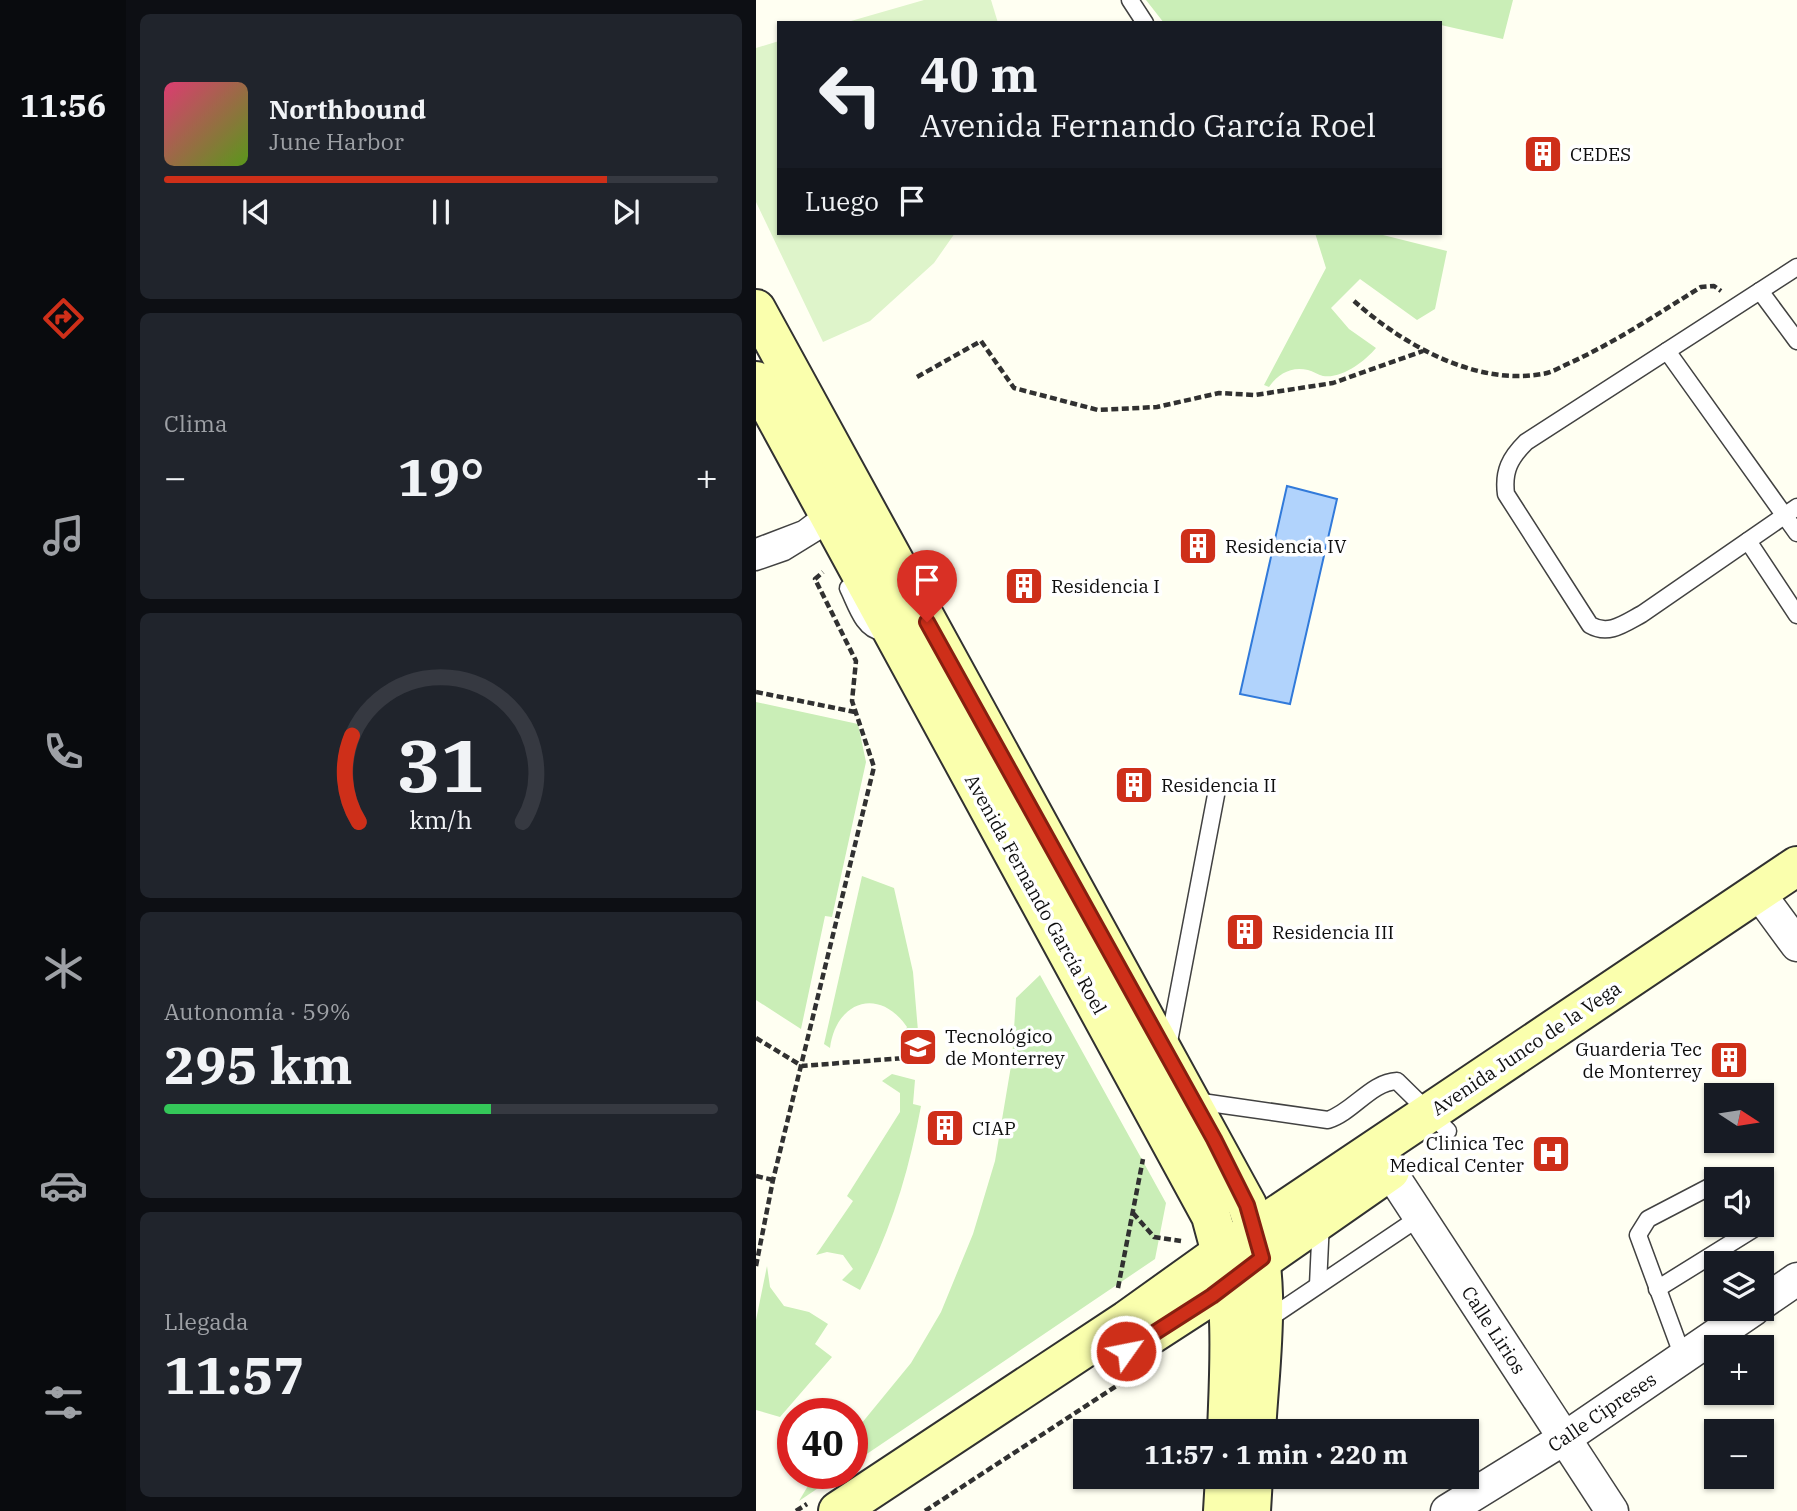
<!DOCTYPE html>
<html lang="es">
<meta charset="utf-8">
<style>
:root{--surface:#171b24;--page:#20242c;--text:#f1f3f6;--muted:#9ea1a6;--line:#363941;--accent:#ce2f19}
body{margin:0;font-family:"IBM Plex Serif",serif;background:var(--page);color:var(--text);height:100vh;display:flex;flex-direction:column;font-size:26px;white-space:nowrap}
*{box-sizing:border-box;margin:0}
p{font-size:23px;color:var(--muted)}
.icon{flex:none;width:38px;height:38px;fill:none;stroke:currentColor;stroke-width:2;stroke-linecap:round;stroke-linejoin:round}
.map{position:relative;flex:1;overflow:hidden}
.sheet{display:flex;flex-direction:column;gap:14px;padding:14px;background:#0d0f14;width:630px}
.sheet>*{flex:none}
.top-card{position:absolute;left:21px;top:21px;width:665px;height:214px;border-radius:0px;box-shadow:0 2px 5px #0004;background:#171b24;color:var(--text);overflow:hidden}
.needle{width:46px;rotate:102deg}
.controls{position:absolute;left:948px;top:1083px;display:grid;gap:14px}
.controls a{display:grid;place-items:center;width:70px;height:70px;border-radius:0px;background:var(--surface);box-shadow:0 2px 5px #0004;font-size:35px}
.speed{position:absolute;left:21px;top:1398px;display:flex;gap:14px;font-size:35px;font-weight:700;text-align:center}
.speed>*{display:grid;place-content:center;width:91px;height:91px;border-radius:50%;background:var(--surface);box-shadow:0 2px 5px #0004;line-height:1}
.speed .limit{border:10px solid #d22;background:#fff;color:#111}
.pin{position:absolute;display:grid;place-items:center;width:60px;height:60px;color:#fff;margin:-72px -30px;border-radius:50% 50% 50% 0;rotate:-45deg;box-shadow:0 0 7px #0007}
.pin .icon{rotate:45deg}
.me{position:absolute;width:77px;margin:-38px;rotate:57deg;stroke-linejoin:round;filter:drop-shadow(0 0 5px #0008)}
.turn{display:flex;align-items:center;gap:24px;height:147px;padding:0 28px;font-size:32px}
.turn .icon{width:91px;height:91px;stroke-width:2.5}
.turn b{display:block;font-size:49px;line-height:60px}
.then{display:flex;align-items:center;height:66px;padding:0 28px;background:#0003;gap:14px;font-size:26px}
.big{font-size:52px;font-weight:800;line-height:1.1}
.sheet .widget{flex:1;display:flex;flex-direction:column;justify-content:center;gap:10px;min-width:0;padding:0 24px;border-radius:10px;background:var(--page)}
.sheet .dial{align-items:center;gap:0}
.dial svg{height:182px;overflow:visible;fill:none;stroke:var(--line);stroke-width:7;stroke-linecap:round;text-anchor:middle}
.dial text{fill:var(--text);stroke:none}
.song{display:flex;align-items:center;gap:21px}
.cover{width:84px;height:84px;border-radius:10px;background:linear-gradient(135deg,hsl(340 70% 55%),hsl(90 70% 35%))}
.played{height:7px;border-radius:4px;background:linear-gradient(90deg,var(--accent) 80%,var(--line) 80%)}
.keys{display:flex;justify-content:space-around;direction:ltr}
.heat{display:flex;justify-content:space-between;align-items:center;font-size:38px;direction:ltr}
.charge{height:10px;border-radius:5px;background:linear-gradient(90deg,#34c759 59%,var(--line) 0)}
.trip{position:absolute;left:317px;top:1419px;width:406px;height:70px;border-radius:0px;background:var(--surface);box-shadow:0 2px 5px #0004;font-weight:800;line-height:70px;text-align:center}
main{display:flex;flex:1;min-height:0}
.tab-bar{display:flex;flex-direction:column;width:126px;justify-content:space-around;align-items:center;background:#090b0e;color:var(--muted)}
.tab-bar .icon{width:49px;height:49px}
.tab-bar .active{color:var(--accent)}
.tab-bar b{font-size:32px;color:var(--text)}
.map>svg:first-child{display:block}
.green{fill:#caeeb7}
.pitch{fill:#def4ca}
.water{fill:#b1d3fc;stroke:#317ada;stroke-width:2}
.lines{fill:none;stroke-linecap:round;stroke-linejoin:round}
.lane-casing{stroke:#424242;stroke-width:19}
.street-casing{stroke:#424242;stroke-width:35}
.secondary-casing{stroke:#313131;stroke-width:42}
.path{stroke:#313131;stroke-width:4.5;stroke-dasharray:7 3.5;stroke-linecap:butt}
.lane{stroke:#fff;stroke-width:16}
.street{stroke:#fff;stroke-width:32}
.secondary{stroke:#faffad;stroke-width:38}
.route-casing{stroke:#861f10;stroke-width:18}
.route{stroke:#ce2f19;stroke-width:12}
.labels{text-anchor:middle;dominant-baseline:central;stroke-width:7;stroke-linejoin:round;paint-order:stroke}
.poi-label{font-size:19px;fill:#0f0f0f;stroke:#fff;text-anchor:start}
.street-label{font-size:19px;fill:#0f0f0f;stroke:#fff}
</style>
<main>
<nav class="tab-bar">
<b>11:56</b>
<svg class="icon active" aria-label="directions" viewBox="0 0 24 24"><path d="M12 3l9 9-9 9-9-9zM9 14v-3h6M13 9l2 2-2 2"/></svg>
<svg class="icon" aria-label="music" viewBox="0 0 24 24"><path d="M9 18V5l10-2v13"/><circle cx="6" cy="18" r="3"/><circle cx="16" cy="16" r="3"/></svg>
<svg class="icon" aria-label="phone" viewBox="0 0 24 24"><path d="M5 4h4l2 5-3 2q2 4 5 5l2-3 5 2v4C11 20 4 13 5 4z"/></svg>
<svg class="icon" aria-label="climate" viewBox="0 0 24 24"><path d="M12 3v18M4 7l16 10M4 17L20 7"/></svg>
<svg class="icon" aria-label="car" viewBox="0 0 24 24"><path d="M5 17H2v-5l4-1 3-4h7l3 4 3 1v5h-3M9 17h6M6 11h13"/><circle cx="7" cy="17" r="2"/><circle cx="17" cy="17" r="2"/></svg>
<svg class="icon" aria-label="filters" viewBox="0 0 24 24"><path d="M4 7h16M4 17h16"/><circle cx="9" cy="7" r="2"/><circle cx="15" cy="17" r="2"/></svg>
</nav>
<section class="sheet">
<div class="widget">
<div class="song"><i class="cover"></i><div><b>Northbound</b><p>June Harbor</p></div></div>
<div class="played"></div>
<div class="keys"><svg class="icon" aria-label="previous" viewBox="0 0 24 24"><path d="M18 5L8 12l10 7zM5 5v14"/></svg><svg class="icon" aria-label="pause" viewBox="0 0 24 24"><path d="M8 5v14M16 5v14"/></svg><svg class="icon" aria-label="next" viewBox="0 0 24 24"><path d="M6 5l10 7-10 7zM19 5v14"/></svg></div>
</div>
<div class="widget"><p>Clima</p>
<div class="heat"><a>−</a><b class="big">19°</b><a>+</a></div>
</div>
<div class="widget dial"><svg viewBox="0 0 100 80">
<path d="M14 69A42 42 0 1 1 86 69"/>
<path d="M14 69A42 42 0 0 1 11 31" stroke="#ce2f19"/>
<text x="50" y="56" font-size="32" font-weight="700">31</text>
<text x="50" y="72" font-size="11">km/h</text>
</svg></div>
<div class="widget"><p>Autonomía · 59%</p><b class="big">295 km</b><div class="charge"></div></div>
<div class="widget"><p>Llegada</p><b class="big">11:57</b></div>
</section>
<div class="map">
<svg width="1041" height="1511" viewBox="0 0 1041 1511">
<rect width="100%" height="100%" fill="#fffff2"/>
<g class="green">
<polygon points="390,0 757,0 747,39 667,21 408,23"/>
<path d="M559,233h60l72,18 -12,58 -18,11 -57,-41 -29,29 18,21 27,19c-11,13 -34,31 -53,28 -5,-1 -10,-5 -15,-6 -17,-4 -30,4 -39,17l-5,-2 62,-117z"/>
<polygon points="0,702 102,724 110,762 76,917 69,916 45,1029 0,1000"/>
<path d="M106,876l32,12 19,84 5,59h-13l2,-4c-28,-41 -71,-26 -77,21l-6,-4z"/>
<polygon points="284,975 410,1203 399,1259 96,1464 96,1435 155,1363 185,1312 217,1234 239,1161 256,1060 260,998"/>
<path d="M136,1074l23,6 -2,24 8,2c-12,65 -30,125 -61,184l-18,-10 11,-11 -10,-14 -16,-3 -11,3 37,-54 -6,-5 53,-84v-19l-18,-12z"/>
<polygon points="11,1266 14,1287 28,1306 53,1312 72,1324 59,1344 76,1357 24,1417 0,1410 0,1320"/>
<polygon points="59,1474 83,1474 43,1501"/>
</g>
<g class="pitch">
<polygon points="168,0 235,0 242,23 88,23"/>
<polygon points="23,41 23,233 199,233 178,263 114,321 67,342 0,202 0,48"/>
</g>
<polygon class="water" points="531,486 581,499 534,704 484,694"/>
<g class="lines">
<g class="lane-casing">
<g id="lane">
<polyline points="374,0 389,23"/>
<path d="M1041,267l-271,175c-16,16 -23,29 -20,52l84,131c19,11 35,-2 52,-11l155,-107"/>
<polyline points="1004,291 1041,341"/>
<polyline points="911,351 1041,533"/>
<polyline points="992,541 1041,615"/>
<polyline points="0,547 47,529 71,511"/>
<polyline points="0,562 29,552 76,523"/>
<path d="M92,588c8,16 15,42 34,44"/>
<polyline points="412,1047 460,795"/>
<path d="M439,1101l133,19c25,-8 43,-38 69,-39l51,50"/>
<polyline points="968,1180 976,1177 985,1180"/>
<polyline points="562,1285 565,1221"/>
<polyline points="901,1289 1004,1225"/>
<polyline points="508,1322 667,1215"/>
<polyline points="927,1357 882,1235 892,1219 961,1183"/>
</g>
</g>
<g class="street-casing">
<g id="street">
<polyline points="1002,892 1041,945"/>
<polyline points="622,1153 856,1511"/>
<polyline points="1006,1303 1041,1279"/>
<polyline points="691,1511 809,1438 998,1309"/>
</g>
</g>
<g class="secondary-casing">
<g id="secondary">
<path d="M0,309l491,896c27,72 13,151 9,227"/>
<path d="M0,381l455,835c24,79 19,134 16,216"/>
<polyline points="368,1352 456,1295 634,1171"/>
<polyline points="82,1511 371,1320 466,1252 1041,866"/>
<polyline points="467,1511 469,1477"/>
<polyline points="495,1511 497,1477"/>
</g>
</g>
<g class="path">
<path d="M598,301c48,43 121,85 188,73 10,-1 20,-8 30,-12 45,-21 87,-49 129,-75l13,-1 7,5"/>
<polyline points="161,377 225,341 258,388 342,410 401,407 463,393 499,395 577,383 667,351"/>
<polyline points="0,692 99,712"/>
<polyline points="0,1038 46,1066 148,1058"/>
<polyline points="0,1176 17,1180"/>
<polyline points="377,1213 398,1237 425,1241"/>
<polyline points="0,1266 17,1180 118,767 96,701 100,661 59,579 67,572"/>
<polyline points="362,1288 387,1159"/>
<polyline points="40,1511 51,1504"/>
<polyline points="169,1511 365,1383"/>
</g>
<use href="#lane" class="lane"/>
<use href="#street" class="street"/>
<use href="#secondary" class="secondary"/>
</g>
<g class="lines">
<g class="route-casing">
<polyline id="route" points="171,622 458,1139 491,1205 506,1258 456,1296 370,1351"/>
</g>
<use href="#route" class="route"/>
</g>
<defs>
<g id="building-square" transform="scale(2.0125)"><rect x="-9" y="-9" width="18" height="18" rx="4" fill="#ce2f19" stroke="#fff"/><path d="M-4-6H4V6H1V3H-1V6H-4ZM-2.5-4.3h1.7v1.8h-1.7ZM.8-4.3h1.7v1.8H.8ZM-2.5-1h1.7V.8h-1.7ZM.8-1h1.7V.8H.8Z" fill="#fff"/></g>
<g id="university-square" transform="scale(2.0125)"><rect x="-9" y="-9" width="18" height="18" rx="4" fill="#ce2f19" stroke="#fff"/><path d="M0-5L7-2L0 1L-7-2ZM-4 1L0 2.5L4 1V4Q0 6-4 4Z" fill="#fff"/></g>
<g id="hospital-square" transform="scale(2.0125)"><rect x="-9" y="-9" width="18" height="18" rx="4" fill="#ce2f19" stroke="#fff"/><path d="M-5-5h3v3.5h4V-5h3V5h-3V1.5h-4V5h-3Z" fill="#fff"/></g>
</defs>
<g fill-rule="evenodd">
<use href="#building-square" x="787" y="154"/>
<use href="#building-square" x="442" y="546"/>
<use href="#building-square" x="268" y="586"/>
<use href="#building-square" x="378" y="785"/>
<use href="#building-square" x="489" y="932"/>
<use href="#university-square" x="162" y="1047"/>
<use href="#building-square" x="973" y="1060"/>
<use href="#building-square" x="189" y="1128"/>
<use href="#hospital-square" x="795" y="1154"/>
</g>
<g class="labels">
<g class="poi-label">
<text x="814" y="154">CEDES</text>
<text x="469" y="546">Residencia IV</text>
<text x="295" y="586">Residencia I</text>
<text x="405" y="785">Residencia II</text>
<text x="516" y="932">Residencia III</text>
<text x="189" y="1036">Tecnológico<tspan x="189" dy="22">de Monterrey</tspan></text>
<text x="946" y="1049" text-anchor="end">Guarderia Tec<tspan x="946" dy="22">de Monterrey</tspan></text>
<text x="216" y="1128">CIAP</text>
<text x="768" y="1143" text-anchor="end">Clinica Tec<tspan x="768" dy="22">Medical Center</tspan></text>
</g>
<g class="street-label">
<text transform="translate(280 894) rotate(61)">Avenida Fernando García Roel</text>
<text transform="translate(770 1048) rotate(-34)">Avenida Junco de la Vega</text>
<text transform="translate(738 1330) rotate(57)">Calle Lirios</text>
<text transform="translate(846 1412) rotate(-34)">Calle Cipreses</text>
</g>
</g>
</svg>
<div class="controls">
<a><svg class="needle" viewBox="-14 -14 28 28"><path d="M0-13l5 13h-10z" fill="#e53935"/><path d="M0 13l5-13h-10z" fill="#9ea1a6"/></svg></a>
<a><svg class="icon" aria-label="sound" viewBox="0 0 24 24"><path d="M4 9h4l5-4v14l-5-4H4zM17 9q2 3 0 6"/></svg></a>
<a><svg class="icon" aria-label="layers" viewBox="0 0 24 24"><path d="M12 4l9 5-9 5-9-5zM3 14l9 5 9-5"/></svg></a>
<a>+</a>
<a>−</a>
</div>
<div class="speed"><div class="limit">40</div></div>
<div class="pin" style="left:171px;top:622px;background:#d93025"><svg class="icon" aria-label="arrive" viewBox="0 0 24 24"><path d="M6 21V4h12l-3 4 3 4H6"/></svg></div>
<svg class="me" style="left:370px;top:1351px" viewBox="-20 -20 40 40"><circle r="17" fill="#ce2f19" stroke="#fff" stroke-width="3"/><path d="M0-11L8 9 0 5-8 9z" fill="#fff"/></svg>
<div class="trip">11:57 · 1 min · 220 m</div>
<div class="top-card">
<div class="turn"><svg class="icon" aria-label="left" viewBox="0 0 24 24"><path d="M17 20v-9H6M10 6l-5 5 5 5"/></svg><div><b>40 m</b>Avenida Fernando García Roel</div></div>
<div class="then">Luego<svg class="icon" aria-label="arrive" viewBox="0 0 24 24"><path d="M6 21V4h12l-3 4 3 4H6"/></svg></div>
</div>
</div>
</main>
